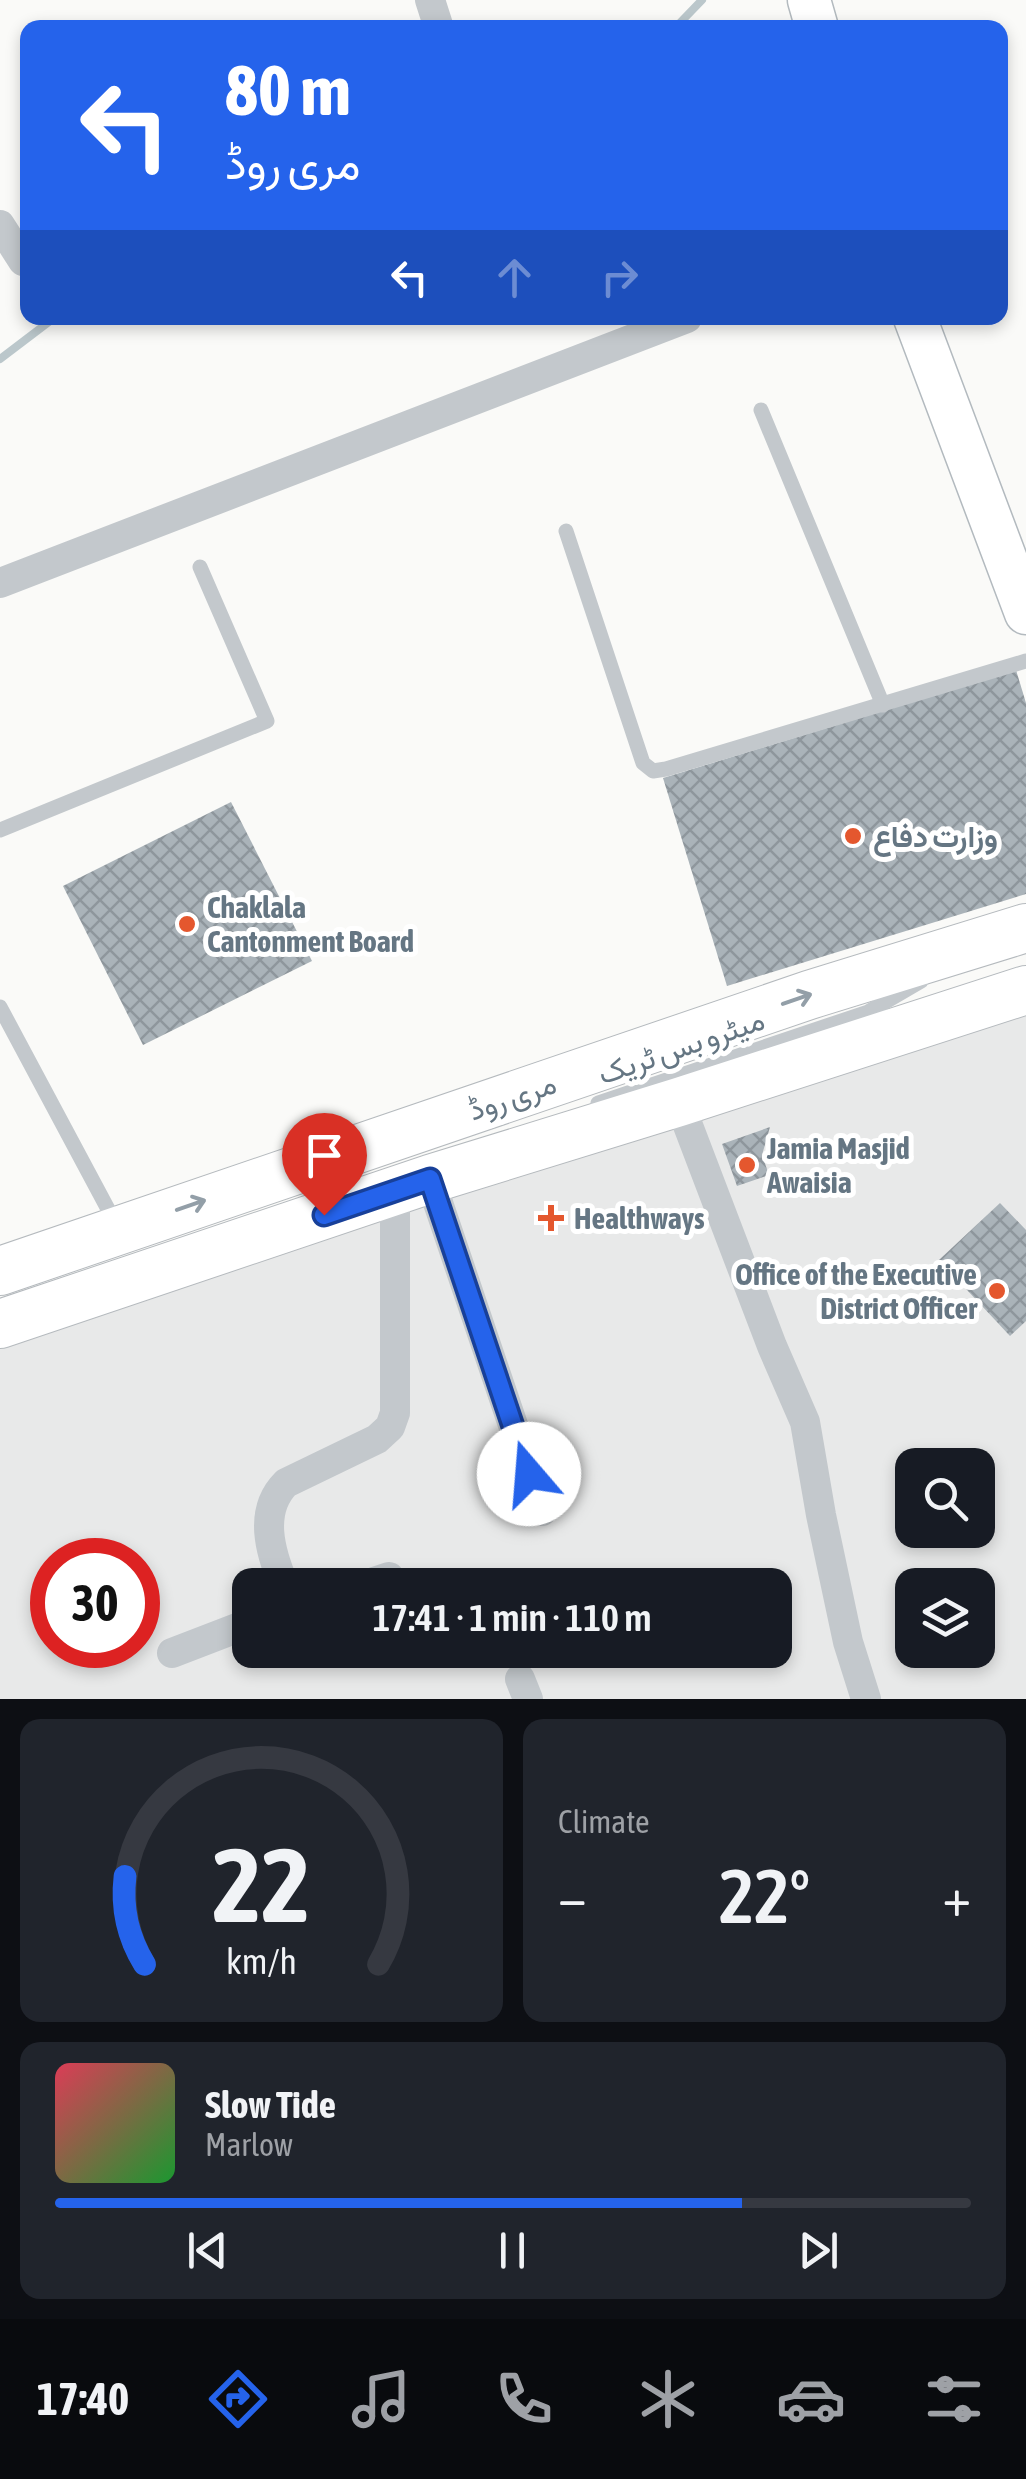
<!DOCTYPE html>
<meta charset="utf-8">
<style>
:root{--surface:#171b24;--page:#20242c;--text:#f1f3f6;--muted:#9ea1a6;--line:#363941;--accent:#2563eb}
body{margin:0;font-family:"Asap Condensed",Vazirmatn,sans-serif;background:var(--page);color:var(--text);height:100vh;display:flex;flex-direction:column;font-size:38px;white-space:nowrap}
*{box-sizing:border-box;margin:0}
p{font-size:32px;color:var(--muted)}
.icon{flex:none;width:55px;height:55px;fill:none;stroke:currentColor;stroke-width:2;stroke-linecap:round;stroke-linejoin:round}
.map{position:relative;height:1699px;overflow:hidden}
.panel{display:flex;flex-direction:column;gap:20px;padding:20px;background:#0d0f14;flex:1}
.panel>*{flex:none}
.guide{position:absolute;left:20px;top:20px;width:988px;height:305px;border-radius:20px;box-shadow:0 5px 15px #0003;background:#2563eb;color:#fff;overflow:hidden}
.controls{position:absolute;left:895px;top:1448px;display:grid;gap:20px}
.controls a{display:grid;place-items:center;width:100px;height:100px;border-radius:20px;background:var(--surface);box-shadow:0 5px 15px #0003;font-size:50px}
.speed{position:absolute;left:30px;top:1538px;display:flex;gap:20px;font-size:50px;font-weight:700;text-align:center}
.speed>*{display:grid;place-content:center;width:130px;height:130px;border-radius:50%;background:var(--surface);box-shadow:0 5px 15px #0003;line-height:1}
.speed .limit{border:15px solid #d22;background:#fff;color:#111}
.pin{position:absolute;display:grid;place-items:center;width:85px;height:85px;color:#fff;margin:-102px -42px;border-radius:50% 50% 50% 0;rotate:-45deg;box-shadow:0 0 10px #0007}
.pin .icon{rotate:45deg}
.me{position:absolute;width:110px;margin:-55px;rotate:342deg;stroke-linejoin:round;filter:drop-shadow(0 0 8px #0008)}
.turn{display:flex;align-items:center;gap:35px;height:210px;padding:0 40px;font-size:45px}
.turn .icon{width:130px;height:130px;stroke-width:2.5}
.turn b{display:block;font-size:70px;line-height:85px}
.lanes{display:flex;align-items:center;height:95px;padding:0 40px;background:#0003;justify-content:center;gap:50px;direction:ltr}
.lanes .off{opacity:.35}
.big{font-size:75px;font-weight:600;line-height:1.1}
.panel .tile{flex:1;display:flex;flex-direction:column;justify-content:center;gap:15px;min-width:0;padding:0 35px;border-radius:20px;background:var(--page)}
.panel .dial{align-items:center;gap:0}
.dial svg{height:260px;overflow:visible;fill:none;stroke:var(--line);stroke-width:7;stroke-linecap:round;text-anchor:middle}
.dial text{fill:var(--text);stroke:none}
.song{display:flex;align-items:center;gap:30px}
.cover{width:120px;height:120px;border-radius:15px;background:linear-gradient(135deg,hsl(350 70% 55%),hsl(130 70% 35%))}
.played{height:10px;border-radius:5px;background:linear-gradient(90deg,var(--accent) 75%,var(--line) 75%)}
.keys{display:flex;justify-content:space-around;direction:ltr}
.heat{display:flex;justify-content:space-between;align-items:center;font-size:55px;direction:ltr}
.panel .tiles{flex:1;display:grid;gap:20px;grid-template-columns:1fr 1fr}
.tile:last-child{grid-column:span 2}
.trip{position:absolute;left:232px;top:1568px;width:560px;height:100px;border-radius:20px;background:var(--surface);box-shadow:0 5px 15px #0003;font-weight:600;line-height:100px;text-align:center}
.tab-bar{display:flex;height:160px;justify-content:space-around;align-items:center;background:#090b0e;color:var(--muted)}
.tab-bar .icon{width:70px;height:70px}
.tab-bar .current{color:var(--accent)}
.tab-bar b{font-size:45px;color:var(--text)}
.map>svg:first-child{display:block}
.built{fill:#e8e9e9;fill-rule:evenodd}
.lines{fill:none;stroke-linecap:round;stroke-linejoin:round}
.stream{stroke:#bbc7cb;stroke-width:8}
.building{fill:url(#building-cross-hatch)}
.secondary-casing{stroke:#b3babf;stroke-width:45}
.primary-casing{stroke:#b5babe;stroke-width:50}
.lane{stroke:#c3c8cc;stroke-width:15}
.street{stroke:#c3c8cc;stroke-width:30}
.secondary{stroke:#fff;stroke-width:42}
.primary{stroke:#fff;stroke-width:48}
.oneway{stroke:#939fa8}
.route-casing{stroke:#184099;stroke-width:25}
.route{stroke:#2563eb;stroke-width:18}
.poi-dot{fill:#e4572e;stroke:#fff;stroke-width:4}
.labels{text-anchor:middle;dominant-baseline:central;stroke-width:10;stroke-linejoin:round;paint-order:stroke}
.poi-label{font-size:30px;font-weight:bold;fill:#657683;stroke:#fff;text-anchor:start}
.street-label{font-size:30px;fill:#657683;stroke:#fff}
</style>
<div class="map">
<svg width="1026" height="1699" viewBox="0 0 1026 1699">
<defs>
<pattern id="building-cross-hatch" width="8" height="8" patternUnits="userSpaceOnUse" patternTransform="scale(2.5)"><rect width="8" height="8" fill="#aab3b9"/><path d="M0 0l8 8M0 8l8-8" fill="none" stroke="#8e969c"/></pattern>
</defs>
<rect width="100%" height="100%" fill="#fafaf8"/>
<path class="built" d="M1026,1010v689h-1026v-369zM912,1465h66v65h-66zM52,1560h86v85h-86zM250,1585h525v65h-525zM912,1585h66v65h-66z"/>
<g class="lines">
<g class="stream">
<polyline points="675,28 702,0"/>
<polyline points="0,359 54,318"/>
</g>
</g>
<g class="building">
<polygon points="1016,670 1026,703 1026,894 727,986 663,778"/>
<polygon points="231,802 312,961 143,1045 63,886"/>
<polygon points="770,1127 762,1155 769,1175 737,1186 722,1144"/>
<polygon points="1000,1203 1026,1230 1026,1321 1010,1336 939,1260"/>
</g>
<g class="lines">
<g class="secondary-casing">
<g id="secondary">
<polyline points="809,0 817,28"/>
<polyline points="915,318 1026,613"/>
</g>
</g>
<g class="primary-casing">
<g id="primary">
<polyline points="0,1271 809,995 1026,928"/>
<polyline points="0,1324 430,1179 679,1102 1026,990"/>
</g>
</g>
<g class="lane">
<polyline points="761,410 883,705"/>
<polyline points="566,531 643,763 653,771 666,769 1026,661"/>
<polyline points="0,830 267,721 200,567"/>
<polyline points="0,1007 117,1226"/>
<polyline points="598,1103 868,1012 921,981"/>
</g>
<g class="street">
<polyline points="430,0 439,28"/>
<polyline points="0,225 23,261"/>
<polyline points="0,583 687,318"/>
<polyline points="679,1102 772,1346 805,1422 821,1515 848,1642 866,1699"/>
<polyline points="430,1179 542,1511"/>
<path d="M284,1585c-14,-33 -26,-74 2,-102l91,-44 13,-12 5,-14v-222"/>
<polyline points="365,1585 389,1577"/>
<polyline points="172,1653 250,1623"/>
<polyline points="520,1679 528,1699"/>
</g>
<use href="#secondary" class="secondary"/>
<use href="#primary" class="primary"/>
</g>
<defs><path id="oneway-shaft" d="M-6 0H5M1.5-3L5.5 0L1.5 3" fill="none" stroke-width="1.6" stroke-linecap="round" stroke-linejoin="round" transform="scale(2.5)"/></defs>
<g class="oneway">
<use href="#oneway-shaft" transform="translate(797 999) rotate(-19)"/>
<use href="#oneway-shaft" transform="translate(191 1205) rotate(-19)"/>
</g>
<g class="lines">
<g class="route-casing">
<polyline id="route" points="324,1215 430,1179 529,1474"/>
</g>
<use href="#route" class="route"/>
</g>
<g class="poi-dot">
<circle cx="853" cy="836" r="10"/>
<circle cx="187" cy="924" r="10"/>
<circle cx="747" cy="1165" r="10"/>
<path d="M546 1203h10v10h10v10h-10v10h-10v-10h-10v-10h10z"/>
<circle cx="997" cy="1291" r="10"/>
</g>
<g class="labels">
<g class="poi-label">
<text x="873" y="836">وزارت دفاع</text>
<text x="207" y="907">Chaklala<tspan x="207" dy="34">Cantonment Board</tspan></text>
<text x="767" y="1148">Jamia Masjid<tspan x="767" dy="34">Awaisia</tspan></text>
<text x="574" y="1218">Healthways</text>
<text x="977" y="1274" text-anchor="end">Office of the Executive<tspan x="977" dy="34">District Officer</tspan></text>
</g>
<g class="street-label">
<text transform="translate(681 1046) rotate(-19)">میٹرو بس ٹریک</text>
<text transform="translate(512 1096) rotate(-19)">مری روڈ</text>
</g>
</g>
</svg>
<div class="controls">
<a><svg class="icon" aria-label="search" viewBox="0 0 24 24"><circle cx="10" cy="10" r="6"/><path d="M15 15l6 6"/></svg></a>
<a><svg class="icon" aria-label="layers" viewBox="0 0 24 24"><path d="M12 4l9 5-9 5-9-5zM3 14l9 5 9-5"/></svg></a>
</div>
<div class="speed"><div class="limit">30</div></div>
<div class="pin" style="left:324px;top:1215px;background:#d93025"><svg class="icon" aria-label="arrive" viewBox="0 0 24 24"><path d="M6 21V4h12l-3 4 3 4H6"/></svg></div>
<svg class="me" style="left:529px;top:1474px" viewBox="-20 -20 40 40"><circle r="19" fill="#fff"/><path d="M0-13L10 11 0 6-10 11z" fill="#2563eb"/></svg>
<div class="trip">17:41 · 1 min · 110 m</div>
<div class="guide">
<div class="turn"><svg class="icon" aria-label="left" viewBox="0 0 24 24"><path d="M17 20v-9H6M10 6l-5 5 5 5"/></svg><div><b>80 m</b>مری روڈ</div></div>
<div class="lanes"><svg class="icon" aria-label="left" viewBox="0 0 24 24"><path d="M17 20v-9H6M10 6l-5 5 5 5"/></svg><svg class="icon off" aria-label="ahead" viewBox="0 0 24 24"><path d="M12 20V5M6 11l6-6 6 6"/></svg><svg class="icon off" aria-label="right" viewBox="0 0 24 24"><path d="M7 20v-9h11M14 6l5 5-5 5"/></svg></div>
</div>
</div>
<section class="panel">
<div class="tiles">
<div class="tile dial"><svg viewBox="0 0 100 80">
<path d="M14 69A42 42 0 1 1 86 69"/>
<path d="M14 69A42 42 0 0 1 8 42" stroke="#2563eb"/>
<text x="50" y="56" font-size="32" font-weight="700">22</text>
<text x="50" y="72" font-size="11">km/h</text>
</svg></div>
<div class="tile"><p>Climate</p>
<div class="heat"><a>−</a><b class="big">22°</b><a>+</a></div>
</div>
<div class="tile">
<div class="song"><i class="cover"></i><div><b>Slow Tide</b><p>Marlow</p></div></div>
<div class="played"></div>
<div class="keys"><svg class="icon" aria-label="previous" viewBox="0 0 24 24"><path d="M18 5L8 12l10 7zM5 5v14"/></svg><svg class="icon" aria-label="pause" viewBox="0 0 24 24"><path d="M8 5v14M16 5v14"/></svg><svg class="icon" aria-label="next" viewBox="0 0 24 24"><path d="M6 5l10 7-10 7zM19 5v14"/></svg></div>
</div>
</div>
</section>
<nav class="tab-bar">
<b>17:40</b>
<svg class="icon current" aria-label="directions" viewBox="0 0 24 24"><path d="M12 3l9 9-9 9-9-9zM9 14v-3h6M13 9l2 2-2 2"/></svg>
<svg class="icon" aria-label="music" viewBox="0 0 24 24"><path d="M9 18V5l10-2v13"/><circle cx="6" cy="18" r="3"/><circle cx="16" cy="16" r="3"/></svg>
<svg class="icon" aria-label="phone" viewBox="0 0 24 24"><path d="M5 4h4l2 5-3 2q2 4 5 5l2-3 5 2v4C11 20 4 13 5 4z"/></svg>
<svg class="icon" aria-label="climate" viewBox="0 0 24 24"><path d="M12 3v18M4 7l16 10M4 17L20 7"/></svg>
<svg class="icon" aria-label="car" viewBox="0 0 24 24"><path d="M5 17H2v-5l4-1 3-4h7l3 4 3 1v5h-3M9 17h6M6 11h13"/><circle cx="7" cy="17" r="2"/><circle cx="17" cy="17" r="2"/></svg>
<svg class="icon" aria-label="filters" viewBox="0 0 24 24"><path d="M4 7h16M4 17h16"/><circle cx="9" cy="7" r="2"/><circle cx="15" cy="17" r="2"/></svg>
</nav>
